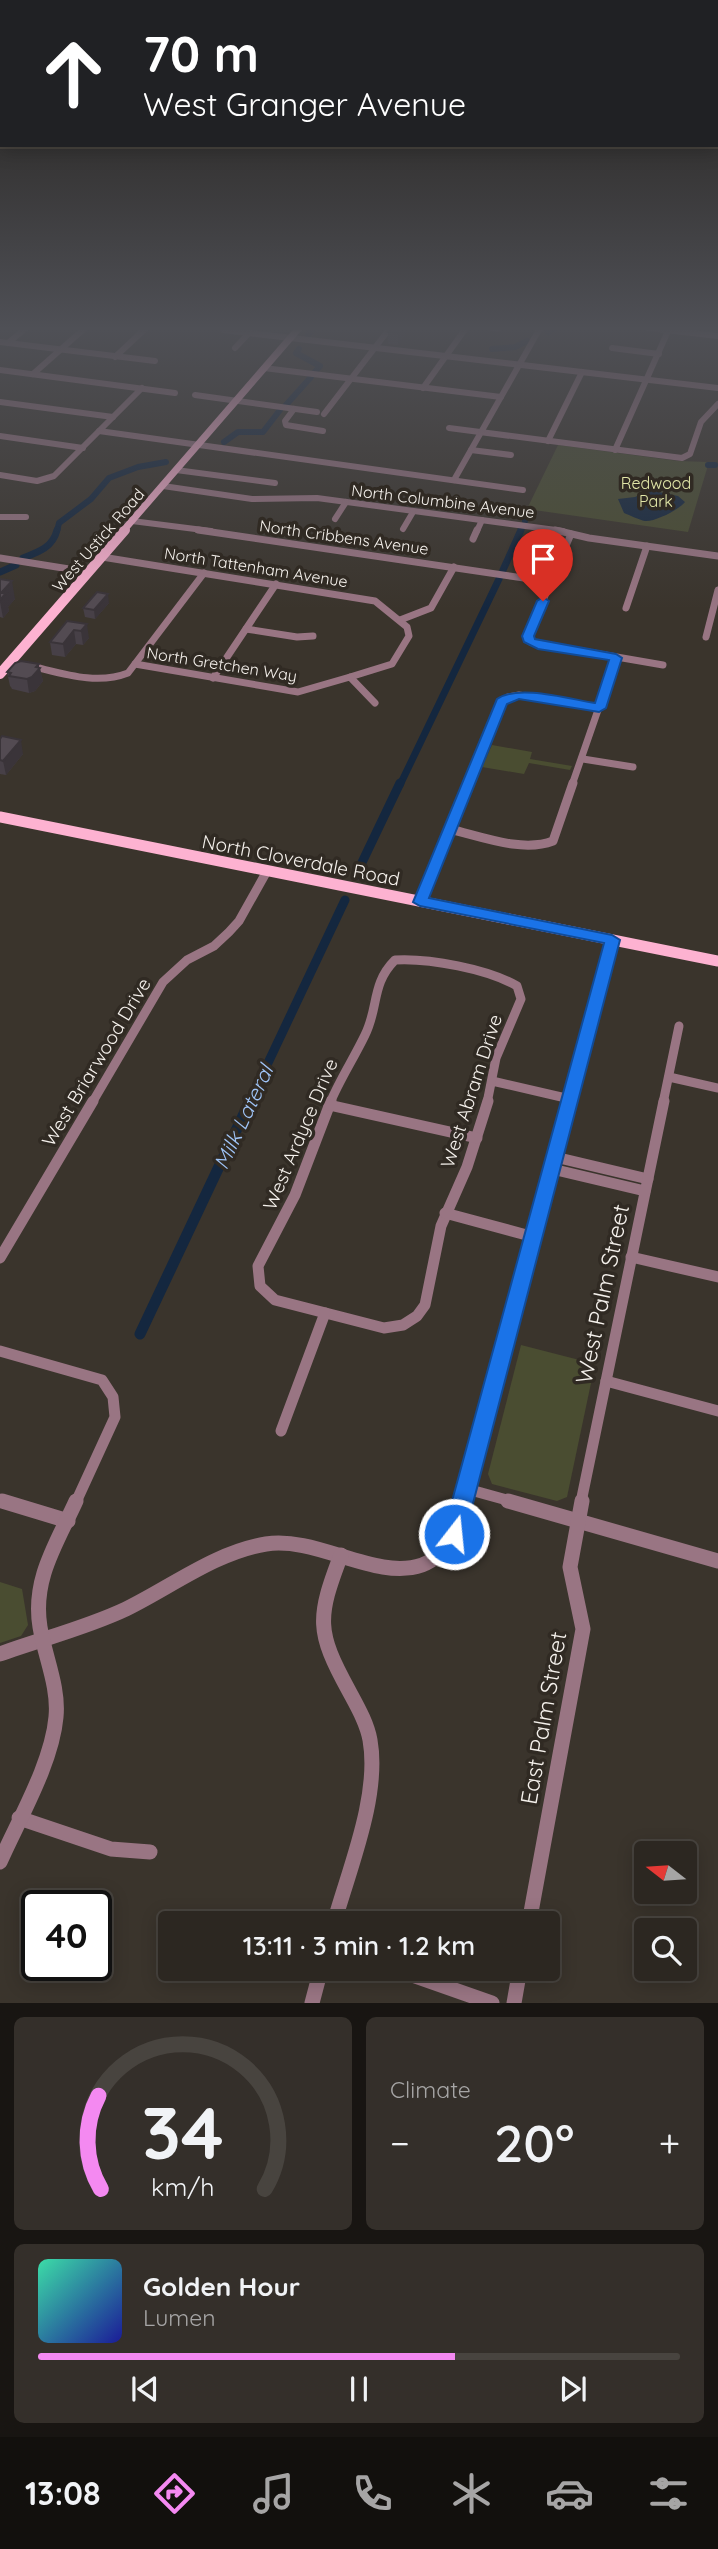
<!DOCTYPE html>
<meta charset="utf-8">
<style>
:root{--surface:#2c2721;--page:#342f2a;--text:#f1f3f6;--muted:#a6a5a5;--line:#48443f;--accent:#f489f1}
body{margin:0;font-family:Quicksand,sans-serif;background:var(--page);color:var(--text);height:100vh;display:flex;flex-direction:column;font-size:26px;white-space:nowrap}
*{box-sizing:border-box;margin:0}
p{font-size:23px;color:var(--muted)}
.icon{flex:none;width:38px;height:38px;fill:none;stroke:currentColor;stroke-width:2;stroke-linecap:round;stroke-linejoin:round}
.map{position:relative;height:2003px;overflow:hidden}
.details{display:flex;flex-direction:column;gap:14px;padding:14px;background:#181512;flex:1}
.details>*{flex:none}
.banner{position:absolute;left:0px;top:0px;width:719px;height:147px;box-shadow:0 4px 18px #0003,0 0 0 2px var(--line);background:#202124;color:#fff;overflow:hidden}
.needle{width:46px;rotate:287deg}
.tools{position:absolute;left:634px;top:1841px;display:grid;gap:14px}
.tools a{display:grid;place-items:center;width:63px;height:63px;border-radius:7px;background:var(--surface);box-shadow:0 4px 18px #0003,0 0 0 2px var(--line);font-size:35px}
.speed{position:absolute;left:21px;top:1890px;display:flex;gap:14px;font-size:35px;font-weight:700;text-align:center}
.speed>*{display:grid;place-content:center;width:91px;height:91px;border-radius:50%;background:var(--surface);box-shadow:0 4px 18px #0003,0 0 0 2px var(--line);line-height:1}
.speed .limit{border:4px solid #111;border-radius:10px;background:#fff;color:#111}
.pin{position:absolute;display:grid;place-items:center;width:60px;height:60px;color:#fff;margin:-72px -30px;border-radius:50% 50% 50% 0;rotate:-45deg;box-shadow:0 0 7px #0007}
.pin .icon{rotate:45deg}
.me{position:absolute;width:77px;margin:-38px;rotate:16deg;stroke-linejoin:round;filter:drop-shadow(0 0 5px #0008)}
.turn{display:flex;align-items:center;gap:24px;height:147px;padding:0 28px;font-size:32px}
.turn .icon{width:91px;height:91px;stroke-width:2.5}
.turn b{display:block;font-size:49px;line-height:60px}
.big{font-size:52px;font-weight:600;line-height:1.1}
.details .tile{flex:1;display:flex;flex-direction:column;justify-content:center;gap:10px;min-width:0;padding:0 24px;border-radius:10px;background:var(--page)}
.details .dial{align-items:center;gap:0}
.dial svg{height:182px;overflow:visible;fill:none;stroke:var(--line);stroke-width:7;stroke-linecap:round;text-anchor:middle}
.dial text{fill:var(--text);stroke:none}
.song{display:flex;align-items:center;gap:21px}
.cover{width:84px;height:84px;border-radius:10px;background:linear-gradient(135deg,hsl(160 70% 55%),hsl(240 70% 35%))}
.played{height:7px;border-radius:4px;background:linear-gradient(90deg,var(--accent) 65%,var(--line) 65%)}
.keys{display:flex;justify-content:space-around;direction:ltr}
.heat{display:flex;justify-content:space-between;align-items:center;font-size:38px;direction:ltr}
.details .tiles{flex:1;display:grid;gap:14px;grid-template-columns:1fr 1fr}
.tile:last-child{grid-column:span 2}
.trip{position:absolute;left:158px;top:1911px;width:402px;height:70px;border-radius:7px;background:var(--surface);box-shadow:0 4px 18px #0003,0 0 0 2px var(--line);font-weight:600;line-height:70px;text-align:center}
.menu{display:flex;height:112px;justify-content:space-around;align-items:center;background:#12100d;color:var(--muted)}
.menu .icon{width:49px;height:49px}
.menu .selected{color:var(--accent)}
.menu b{font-size:32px;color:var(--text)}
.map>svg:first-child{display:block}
.green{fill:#4a4d31}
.water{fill:#14273f}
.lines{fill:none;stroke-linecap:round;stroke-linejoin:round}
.canal-far3{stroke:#14273f;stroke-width:6}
.canal-far2{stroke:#14273f;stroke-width:7}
.canal-far1{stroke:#14273f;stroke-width:9}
.canal{stroke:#14273f;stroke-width:11}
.minor-far4{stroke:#997583;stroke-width:6}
.minor-far3{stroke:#997583;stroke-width:7}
.minor-far2{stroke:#997583;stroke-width:9}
.minor-far1{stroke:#997583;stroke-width:11}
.minor{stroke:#997583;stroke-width:15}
.major-far2{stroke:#fdb2d1;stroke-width:7}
.major-far1{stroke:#fdb2d1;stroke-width:10}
.major{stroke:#fdb2d1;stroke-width:11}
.wall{fill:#474047}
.shaded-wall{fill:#3a3439}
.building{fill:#534b52;stroke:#3a3439;stroke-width:2}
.route{fill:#1a73e8;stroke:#114b97;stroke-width:2}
.labels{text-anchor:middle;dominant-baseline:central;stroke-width:7;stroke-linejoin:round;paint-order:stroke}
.far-park-label{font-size:16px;fill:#e2e7a8;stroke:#302a23}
.far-street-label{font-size:16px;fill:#f5f1ec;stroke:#302a23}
.street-label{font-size:19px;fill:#f5f1ec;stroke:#302a23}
.water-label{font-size:21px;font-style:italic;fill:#9fc4f7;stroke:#302a23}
.near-street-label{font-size:23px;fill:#f5f1ec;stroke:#302a23}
</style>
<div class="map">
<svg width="718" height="2003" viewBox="0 0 718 2003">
<rect width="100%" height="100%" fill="#3a342c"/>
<g class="green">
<polygon points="558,445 678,461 709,462 688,532 527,509"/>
<polygon points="492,745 532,752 530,759 572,766 570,770 529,763 524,774 482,767"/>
<polygon points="521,1345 595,1364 567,1497 557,1501 492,1484 488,1474"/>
<polygon points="0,1582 22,1589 28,1625 21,1636 0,1643"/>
</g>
<path class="water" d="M649,490l29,6 7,6c-5,7 -30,20 -40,19 -6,-1 -15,-6 -21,-8l-6,-14 17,-2z"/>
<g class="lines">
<g class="canal-far3">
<polyline points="548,332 554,328"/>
<polyline points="308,335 314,328"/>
<polyline points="299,349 296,353 320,366 314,373"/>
<polyline points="492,349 515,347 527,341"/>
<polyline points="286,405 311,377"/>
<polyline points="224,442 238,432 263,432 280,410"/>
<polyline points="708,465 715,465"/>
<polyline points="525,521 531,510"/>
<polyline points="57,531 59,523 91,499 109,478 138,467 166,462"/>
</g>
<g class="canal-far2">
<path d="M23,558c16,-6 30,-11 34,-28"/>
<polyline points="503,570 521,530"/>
<polyline points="0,572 16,565"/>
<polyline points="400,785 499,579"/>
</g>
<g class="canal-far1">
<polyline points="356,875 400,783"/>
<polyline points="249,1103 345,900"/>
</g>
<polyline class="canal" points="140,1334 250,1101"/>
<g class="minor-far4">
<polyline points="492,328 498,329"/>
<polyline points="648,328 718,336"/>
<polyline points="223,330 718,388"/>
<polyline points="0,342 155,361"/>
<polyline points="8,343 26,328"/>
<polyline points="235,348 249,333"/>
<polyline points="612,348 659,354"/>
<polyline points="115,357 146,328"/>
<polyline points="264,368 501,397"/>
<polyline points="0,370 175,393"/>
<polyline points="33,374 85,328"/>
<polyline points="423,388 466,328"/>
<polyline points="195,395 317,412"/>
<polyline points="0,402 113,417"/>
<polyline points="294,409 285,421 286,425 323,431"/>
<polyline points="324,414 390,328"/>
<polyline points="449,428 682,458 690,454 701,422 718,404"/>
<polyline points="99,431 523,490"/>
<polyline points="0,436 83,448"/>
<polyline points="548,441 582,372"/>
<polyline points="471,450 511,455"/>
<polyline points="615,450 668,331"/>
<polyline points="176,470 275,483"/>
<polyline points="0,475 37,481 54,476 142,388"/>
<polyline points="454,480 540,328"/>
<polyline points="163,486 252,499 317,498 563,531"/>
<polyline points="0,517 26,517"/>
<polyline points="335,519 346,502"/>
<polyline points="132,521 211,531"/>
<polyline points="403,529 413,512"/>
<polyline points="477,531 482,520"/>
</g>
<g class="minor-far3">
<polyline points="198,530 551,582"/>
<polyline points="555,530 589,538 718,556"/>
<polyline points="571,534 528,636 530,642 663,665"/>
<polyline points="473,539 477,530"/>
<polyline points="102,557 375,601 407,627 409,636 392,664 350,677"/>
<polyline points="0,558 88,572"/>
<polyline points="626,608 647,546"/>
<polyline points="400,620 431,608 454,567"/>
<polyline points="246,629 297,637 313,636"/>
<polyline points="706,637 718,590"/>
<polyline points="135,664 298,692 350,677 375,703"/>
<path d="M26,665c33,7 69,21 102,8l76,-100"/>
<polyline points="213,678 276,584"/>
<polyline points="583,759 633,767"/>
<polyline points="468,785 502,702 508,697 519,695 599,708"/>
<polyline points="572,785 616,658"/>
</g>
<g class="minor-far2">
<path d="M449,829c31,7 73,24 104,12l20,-58"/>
<polyline points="420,902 469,783"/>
<polyline points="669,1077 718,1088"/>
<polyline points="492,1081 570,1099"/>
<polyline points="92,1103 163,982 187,960 214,946 229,932 239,921 267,871"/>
<path d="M330,1103c10,-24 24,-45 35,-68 14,-28 6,-51 30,-75 34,-2 93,9 122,26l4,13 -25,59 -9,45"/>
<polyline points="569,1103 612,940"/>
<polyline points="663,1103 679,1026"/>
</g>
<g class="minor-far1">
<polyline points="331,1101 295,1195 258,1266 260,1286 275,1300 384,1328 403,1325 417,1316 425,1305 441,1226 467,1167 488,1101"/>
<polyline points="329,1105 477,1138"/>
<polyline points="555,1157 648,1179"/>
<polyline points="552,1169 645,1191"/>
<polyline points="445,1213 534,1237"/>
<polyline points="631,1257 718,1277"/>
<polyline points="0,1258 93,1101"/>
<polyline points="0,1351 102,1380 113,1397 115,1417 76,1502"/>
<polyline points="606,1381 718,1411"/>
<polyline points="281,1431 325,1313"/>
<polyline points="467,1489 514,1502"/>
<polyline points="0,1500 8,1502"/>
<polyline points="463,1502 569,1101"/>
<polyline points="581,1502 664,1101"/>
</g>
<g class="minor">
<polyline points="2,1501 68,1521"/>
<polyline points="508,1501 718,1561"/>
<path d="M0,1654c41,-15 86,-26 126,-45 45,-22 90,-57 140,-65 51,-8 110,37 156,21 27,-10 35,-39 41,-64"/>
<polyline points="19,1818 111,1849 150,1852"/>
<path d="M0,1862c19,-43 52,-99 56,-145 3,-30 -11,-60 -16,-90 -8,-48 17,-84 36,-126"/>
<path d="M334,1923c15,-54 46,-127 36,-183 -3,-17 -13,-34 -21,-49 -33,-60 -32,-73 -8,-136"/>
<polyline points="529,1923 583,1629 570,1567 582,1501"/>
<polyline points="395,1969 492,2003"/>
<polyline points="312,2003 321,1969"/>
<polyline points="514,2003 520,1969"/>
</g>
<polyline class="major-far2" points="123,531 299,328"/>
<polyline class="major-far1" points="0,674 125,530"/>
<polyline class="major" points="0,817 718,961"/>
</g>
<g class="wall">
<polygon points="391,328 405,328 404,336 398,345 388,344 388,332"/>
<polygon points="0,579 15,599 8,607 9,611 3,618 0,617"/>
<polygon points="109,603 95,619 85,617 83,608"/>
<polygon points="67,621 89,638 83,645 76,644 65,657 52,655 50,642"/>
<polygon points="39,667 43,681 35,691 29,693 12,689 11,687 10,686 7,672"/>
<polygon points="0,739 23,754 6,775 0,774"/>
</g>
<g class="shaded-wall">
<polygon points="402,328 405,328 404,336 398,345 398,333"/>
<polygon points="12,581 15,599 8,607 9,611 3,618 0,602 1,593"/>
<polygon points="108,594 109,603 95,619 94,610"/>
<polygon points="87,624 89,638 83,645 81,631"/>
<polygon points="74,630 76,644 65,657 63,644"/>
<polygon points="39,664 39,669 40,668 43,681 35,691 29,693 27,679"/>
<polygon points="21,740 23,754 6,775 3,761"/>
</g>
<g class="building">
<polygon points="391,328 402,328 398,333 388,332"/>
<polygon points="0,579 12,581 1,593 6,593 0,600"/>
<polygon points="97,592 108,594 94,610 83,608"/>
<polygon points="67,621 87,624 81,631 74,630 63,644 50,642"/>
<polygon points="21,661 39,664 36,667 40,668 32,677 27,679 9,676 11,673 7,672 15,663"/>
<polygon points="2,736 21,740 3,761 0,760 0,739"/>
</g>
<linearGradient id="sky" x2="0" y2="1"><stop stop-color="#201d18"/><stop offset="0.54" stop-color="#4f5056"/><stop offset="1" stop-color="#4f5056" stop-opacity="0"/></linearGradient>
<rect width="718" height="609" fill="url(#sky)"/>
<path class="route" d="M543,597l6,4 -15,35 1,3 81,15 6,4 -16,50 -7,4 -80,-13 -12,5 -78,194 183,37 8,5 -155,594 -3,7 -8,4 -7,-4 -4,-7 161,-591 -184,-37 -7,-4 84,-203c21,-15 72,0 98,4l14,-43 -71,-11 -14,-7 -2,-6 15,-35z"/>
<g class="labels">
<g class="far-park-label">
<text x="656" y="483">Redwood<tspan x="656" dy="18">Park</tspan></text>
</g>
<g class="far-street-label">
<text transform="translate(443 501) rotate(7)">North Columbine Avenue</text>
<text transform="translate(344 537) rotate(8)">North Cribbens Avenue</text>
<text transform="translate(98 540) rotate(-49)">West Ustick Road</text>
<text transform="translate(256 567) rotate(9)">North Tattenham Avenue</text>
<text transform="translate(222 664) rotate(9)">North Gretchen Way</text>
</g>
<g class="street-label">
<text transform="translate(301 860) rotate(11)">North Cloverdale Road</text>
<text transform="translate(96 1062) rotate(-59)">West Briarwood Drive</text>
<text transform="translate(471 1091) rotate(-72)">West Abram Drive</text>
<text transform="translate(300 1134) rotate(-67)">West Ardyce Drive</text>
</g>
<g class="water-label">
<text transform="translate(243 1117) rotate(-65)">Milk Lateral</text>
</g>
<g class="near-street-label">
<text transform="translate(602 1294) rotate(-78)">West Palm Street</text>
<text transform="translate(543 1718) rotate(-80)">East Palm Street</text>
</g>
</g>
</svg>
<div class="tools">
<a><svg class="needle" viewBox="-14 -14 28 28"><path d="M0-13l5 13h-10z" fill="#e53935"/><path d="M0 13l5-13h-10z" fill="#a6a5a5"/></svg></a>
<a><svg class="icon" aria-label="search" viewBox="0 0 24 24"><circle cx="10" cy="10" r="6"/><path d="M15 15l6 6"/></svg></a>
</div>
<div class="speed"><div class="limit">40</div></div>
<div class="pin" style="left:543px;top:601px;background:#d93025"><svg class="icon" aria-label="arrive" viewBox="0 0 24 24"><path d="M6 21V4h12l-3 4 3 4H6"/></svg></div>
<svg class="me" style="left:454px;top:1534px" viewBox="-20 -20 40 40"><circle r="17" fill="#1a73e8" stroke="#fff" stroke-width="3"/><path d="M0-11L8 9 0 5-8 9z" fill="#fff"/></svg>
<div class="trip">13:11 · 3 min · 1.2 km</div>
<div class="banner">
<div class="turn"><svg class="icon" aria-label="ahead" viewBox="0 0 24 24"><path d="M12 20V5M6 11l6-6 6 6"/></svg><div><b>70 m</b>West Granger Avenue</div></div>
</div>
</div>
<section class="details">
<div class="tiles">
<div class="tile dial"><svg viewBox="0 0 100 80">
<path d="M14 69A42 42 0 1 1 86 69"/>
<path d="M14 69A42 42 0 0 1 13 28" stroke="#f489f1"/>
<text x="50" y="56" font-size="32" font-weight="700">34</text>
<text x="50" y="72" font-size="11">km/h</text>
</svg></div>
<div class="tile"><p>Climate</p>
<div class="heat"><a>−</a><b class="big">20°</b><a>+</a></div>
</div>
<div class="tile">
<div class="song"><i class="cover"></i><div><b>Golden Hour</b><p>Lumen</p></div></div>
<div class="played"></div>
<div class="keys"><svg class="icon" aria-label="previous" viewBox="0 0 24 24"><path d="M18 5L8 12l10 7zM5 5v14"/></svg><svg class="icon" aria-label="pause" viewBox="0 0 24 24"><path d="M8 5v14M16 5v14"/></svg><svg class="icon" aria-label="next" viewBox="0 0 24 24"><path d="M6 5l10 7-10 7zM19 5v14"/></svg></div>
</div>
</div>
</section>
<nav class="menu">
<b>13:08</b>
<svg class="icon selected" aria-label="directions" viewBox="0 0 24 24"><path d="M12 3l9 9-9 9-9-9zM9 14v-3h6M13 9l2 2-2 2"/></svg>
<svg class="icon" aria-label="music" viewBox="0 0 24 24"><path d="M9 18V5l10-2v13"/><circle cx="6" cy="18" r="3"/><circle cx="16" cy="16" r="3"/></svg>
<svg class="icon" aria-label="phone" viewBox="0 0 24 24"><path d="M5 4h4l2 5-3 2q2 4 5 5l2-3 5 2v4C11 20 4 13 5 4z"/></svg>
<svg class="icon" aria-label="climate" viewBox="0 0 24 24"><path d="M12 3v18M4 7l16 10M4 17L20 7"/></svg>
<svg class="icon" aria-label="car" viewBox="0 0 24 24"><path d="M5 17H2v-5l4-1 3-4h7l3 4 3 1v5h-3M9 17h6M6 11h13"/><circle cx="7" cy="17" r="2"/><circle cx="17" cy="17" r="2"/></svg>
<svg class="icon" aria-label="filters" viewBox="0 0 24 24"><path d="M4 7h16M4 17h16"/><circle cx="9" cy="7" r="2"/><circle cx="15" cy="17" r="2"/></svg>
</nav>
